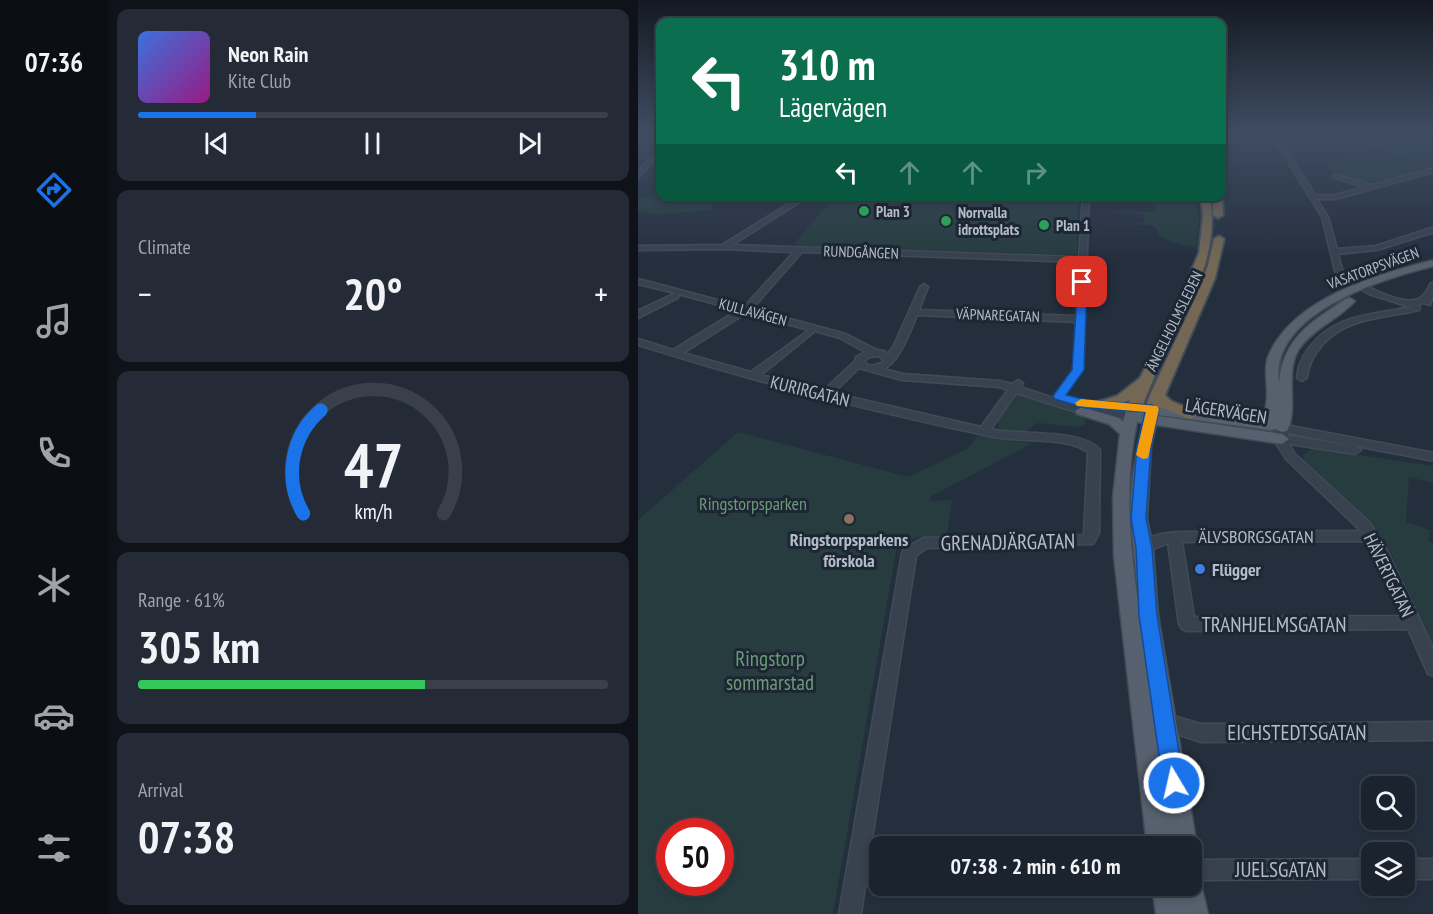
<!DOCTYPE html>
<meta charset="utf-8">
<style>
:root{--surface:#1b232e;--page:#242b36;--text:#f1f3f6;--muted:#a0a4aa;--line:#39404a;--accent:#1a73e8}
body{margin:0;font-family:"PT Sans Narrow",sans-serif;background:var(--page);color:var(--text);height:100vh;display:flex;flex-direction:column;font-size:22px;white-space:nowrap}
*{box-sizing:border-box;margin:0}
p{font-size:20px;color:var(--muted)}
.icon{flex:none;width:33px;height:33px;fill:none;stroke:currentColor;stroke-width:2;stroke-linecap:round;stroke-linejoin:round}
.map{position:relative;flex:1;overflow:hidden}
.drawer{display:flex;flex-direction:column;gap:9px;padding:9px;background:#0f1319;width:530px}
.drawer>*{flex:none}
.guide{position:absolute;left:18px;top:18px;width:570px;height:183px;border-radius:12px;box-shadow:0 3px 9px #0003,0 0 0 2px var(--line);background:#0b6e4f;color:#fff;overflow:hidden}
.buttons{position:absolute;left:723px;top:776px;display:grid;gap:12px}
.buttons a{display:grid;place-items:center;width:54px;height:54px;border-radius:12px;background:var(--surface);box-shadow:0 3px 9px #0003,0 0 0 2px var(--line);font-size:30px}
.speed{position:absolute;left:18px;top:818px;display:flex;gap:12px;font-size:30px;font-weight:700;text-align:center}
.speed>*{display:grid;place-content:center;width:78px;height:78px;border-radius:50%;background:var(--surface);box-shadow:0 3px 9px #0003,0 0 0 2px var(--line);line-height:1}
.speed .limit{border:9px solid #d22;background:#fff;color:#111}
.pin{position:absolute;display:grid;place-items:center;width:51px;height:51px;color:#fff;margin:-26px;border-radius:12px;box-shadow:0 3px 9px #0006}
.me{position:absolute;width:66px;margin:-33px;rotate:351deg;stroke-linejoin:round;filter:drop-shadow(0 0 4px #0008)}
.turn{display:flex;align-items:center;gap:21px;height:126px;padding:0 24px;font-size:27px}
.turn .icon{width:78px;height:78px;stroke-width:2.5}
.turn b{display:block;font-size:42px;line-height:51px}
.lanes{display:flex;align-items:center;height:57px;padding:0 24px;background:#0003;justify-content:center;gap:30px;direction:ltr}
.lanes .off{opacity:.35}
.big{font-size:45px;font-weight:800;line-height:1.1}
.drawer .card{flex:1;display:flex;flex-direction:column;justify-content:center;gap:9px;min-width:0;padding:0 21px;border-radius:12px;background:var(--page)}
.drawer .dial{align-items:center;gap:0}
.dial svg{height:156px;overflow:visible;fill:none;stroke:var(--line);stroke-width:7;stroke-linecap:round;text-anchor:middle}
.dial text{fill:var(--text);stroke:none}
.song{display:flex;align-items:center;gap:18px}
.cover{width:72px;height:72px;border-radius:9px;background:linear-gradient(135deg,hsl(220 70% 55%),hsl(310 70% 35%))}
.played{height:6px;border-radius:3px;background:linear-gradient(90deg,var(--accent) 25%,var(--line) 25%)}
.keys{display:flex;justify-content:space-around;direction:ltr}
.heat{display:flex;justify-content:space-between;align-items:center;font-size:33px;direction:ltr}
.charge{height:9px;border-radius:4px;background:linear-gradient(90deg,#34c759 61%,var(--line) 0)}
.trip{position:absolute;left:231px;top:836px;width:333px;height:60px;border-radius:12px;background:var(--surface);box-shadow:0 3px 9px #0003,0 0 0 2px var(--line);font-weight:800;line-height:60px;text-align:center}
main{display:flex;flex:1;min-height:0}
.menu{display:flex;flex-direction:column;width:108px;justify-content:space-around;align-items:center;background:#0b0e12;color:var(--muted)}
.menu .icon{width:42px;height:42px}
.menu .active{color:var(--accent)}
.menu b{font-size:27px;color:var(--text)}
.map>svg:first-child{display:block}
.green{fill:#263c3f;fill-rule:evenodd}
.lines{fill:none;stroke-linecap:round;stroke-linejoin:round}
.minor-casing{stroke:#414a57;stroke-width:3}
.major-casing{stroke:#414a57;stroke-width:3}
.highway-casing{stroke:#434c59;stroke-width:4}
.minor{fill:#38414e;fill-rule:evenodd}
.major{fill:#56606e;fill-rule:evenodd}
.highway{fill:#746855;fill-rule:evenodd}
.route{fill:#1a73e8;stroke:#114b97;stroke-width:1.5}
.slow{fill:#f59e0b}
.leisure-dot{fill:#2e9e5b;stroke:#1d2633;stroke-width:2}
.education-dot{fill:#8d6e63;stroke:#1d2633;stroke-width:2}
.shop-dot{fill:#3f7fe0;stroke:#1d2633;stroke-width:2}
.labels{text-anchor:middle;dominant-baseline:central;stroke-width:6;stroke-linejoin:round;paint-order:stroke}
.far-poi-label{font-size:15px;font-weight:bold;fill:#b4bcc9;stroke:#1d2633;text-anchor:start}
.far-street-label{font-size:15px;fill:#b4bcc9;stroke:#1d2633}
.street-label{font-size:18px;fill:#b4bcc9;stroke:#1d2633}
.park-label{font-size:18px;fill:#6b9a76;stroke:#1d2633}
.poi-label{font-size:18px;font-weight:bold;fill:#b4bcc9;stroke:#1d2633}
.near-street-label{font-size:21px;fill:#b4bcc9;stroke:#1d2633}
.near-park-label{font-size:21px;fill:#6b9a76;stroke:#1d2633}
</style>
<main>
<nav class="menu">
<b>07:36</b>
<svg class="icon active" aria-label="directions" viewBox="0 0 24 24"><path d="M12 3l9 9-9 9-9-9zM9 14v-3h6M13 9l2 2-2 2"/></svg>
<svg class="icon" aria-label="music" viewBox="0 0 24 24"><path d="M9 18V5l10-2v13"/><circle cx="6" cy="18" r="3"/><circle cx="16" cy="16" r="3"/></svg>
<svg class="icon" aria-label="phone" viewBox="0 0 24 24"><path d="M5 4h4l2 5-3 2q2 4 5 5l2-3 5 2v4C11 20 4 13 5 4z"/></svg>
<svg class="icon" aria-label="climate" viewBox="0 0 24 24"><path d="M12 3v18M4 7l16 10M4 17L20 7"/></svg>
<svg class="icon" aria-label="car" viewBox="0 0 24 24"><path d="M5 17H2v-5l4-1 3-4h7l3 4 3 1v5h-3M9 17h6M6 11h13"/><circle cx="7" cy="17" r="2"/><circle cx="17" cy="17" r="2"/></svg>
<svg class="icon" aria-label="filters" viewBox="0 0 24 24"><path d="M4 7h16M4 17h16"/><circle cx="9" cy="7" r="2"/><circle cx="15" cy="17" r="2"/></svg>
</nav>
<section class="drawer">
<div class="card">
<div class="song"><i class="cover"></i><div><b>Neon Rain</b><p>Kite Club</p></div></div>
<div class="played"></div>
<div class="keys"><svg class="icon" aria-label="previous" viewBox="0 0 24 24"><path d="M18 5L8 12l10 7zM5 5v14"/></svg><svg class="icon" aria-label="pause" viewBox="0 0 24 24"><path d="M8 5v14M16 5v14"/></svg><svg class="icon" aria-label="next" viewBox="0 0 24 24"><path d="M6 5l10 7-10 7zM19 5v14"/></svg></div>
</div>
<div class="card"><p>Climate</p>
<div class="heat"><a>−</a><b class="big">20°</b><a>+</a></div>
</div>
<div class="card dial"><svg viewBox="0 0 100 80">
<path d="M14 69A42 42 0 1 1 86 69"/>
<path d="M14 69A42 42 0 0 1 23 16" stroke="#1a73e8"/>
<text x="50" y="56" font-size="32" font-weight="700">47</text>
<text x="50" y="72" font-size="11">km/h</text>
</svg></div>
<div class="card"><p>Range · 61%</p><b class="big">305 km</b><div class="charge"></div></div>
<div class="card"><p>Arrival</p><b class="big">07:38</b></div>
</section>
<div class="map">
<svg width="796" height="914" viewBox="0 0 796 914">
<rect width="100%" height="100%" fill="#242f3e"/>
<g class="green">
<path d="M709,133h22l28,10 -7,9c-17,-2 -27,-16 -43,-19z"/>
<path d="M766,141l29,9 -10,2h10v17c-31,9 -78,24 -106,-2l2,-5c26,-5 55,-5 79,3l-10,-4 11,-2 -3,-5 -5,-1 4,4 -10,2 -8,-2z"/>
<polygon points="22,192 22,196 79,197 72,210 15,215 0,211 0,197 8,198"/>
<polygon points="196,197 440,197 439,255 161,246 161,244 156,244"/>
<path d="M460,197h96l5,21 -2,29c-15,-1 -25,-4 -38,-11l-1,-6 -7,-5 -52,-1 45,-1 -1,-9 -45,-3 58,1v-4l-17,-10z"/>
<polygon points="382,394 448,418 446,425 438,427 399,423 385,434 360,428 360,424 357,423 376,395"/>
<path d="M100,432l170,45 59,-28 12,-15 20,6 34,3 -103,54v4l22,-1 -5,37h-30l-20,9 -64,368h-195v-394zM32,831h50v51h-50z"/>
<polygon points="675,448 795,466 795,483 771,477 768,522 792,530 791,542 795,543 795,644 752,551 734,524 666,460 665,455"/>
</g>
<g class="lines">
<g class="minor-casing">
<g id="minor">
<path d="M633,133h5l39,62h20l30,-8 -33,-10 2,-3 38,11 62,-17v4l-99,27h-18l11,18 9,32 39,-3 58,-19v5l-57,18 -39,4 5,18c13,10 55,32 72,28 9,-2 12,-10 16,-17h3v10l-4,12 -7,-2 -5,2 2,3 -1,2c-34,8 -71,7 -96,34 -9,10 -15,20 -16,34l-5,3 -5,-3c1,-12 5,-21 12,-30 25,-34 64,-33 101,-41l-41,-13 -33,-19 -14,-58z"/>
<path d="M22,154v4l-8,4 -14,16c0,-12 12,-20 22,-24z"/>
<path d="M163,196h8l-77,49 347,12 4,-61h6l-6,174 -20,28 -4,1 -5,-3 19,-26 3,-48 -159,-7c-6,14 -18,49 -34,54l20,5 97,7 12,3 6,-4 5,3 -3,4 63,21 48,5 6,3 -6,3 -49,-5 -66,-21 -25,36c28,7 90,-1 109,21l-1,83 -6,11 -167,4 -10,8 -48,309h12l1,20 -16,1 -4,28h-22l63,-361 2,-4 19,-11 161,-3 4,-83c-24,-16 -66,-9 -94,-15 -121,-25 -239,-55 -356,-92v-6l35,11 65,-40 -60,-16v4l-40,20v-7l37,-18 -37,-9v-5l106,28 50,-55 -70,-3 -86,1v-4l84,-1zM164,252l277,10 -3,54 -157,-6 9,-23 -4,-3 -4,3 -26,58 -6,9 -4,-3 -7,-1 -31,-16 -94,-25zM108,313l63,17 -58,42 -68,-19zM177,331l25,7 25,14 -9,5 -1,4 -32,30 -62,-16zM241,356l5,4 -3,3 -10,3 -6,-3v-3l5,-3zM221,368l43,12 97,7 9,3 -27,37 -148,-34z"/>
<path d="M637,423l159,30v8l-146,-28v3l67,10 6,4 -6,4 -66,-10 5,9 76,70 17,27 47,100v26l-6,-2 -20,-45 -221,2 -5,-2 -3,-5 -11,-81 -24,10 -5,-1 -2,-4c9,-14 30,-15 45,-16l179,-1 -75,-72 -9,-14 -1,-14 -7,-4zM729,541l9,15 26,60 -208,1 -12,-75z"/>
<polygon points="525,713 563,724 796,722 796,740 563,742 519,727 516,721 519,715"/>
<polygon points="734,859 734,879 554,880 554,860"/>
<rect x="766" y="859" width="30" height="20"/>
</g>
</g>
<g class="major-casing">
<g id="major">
<path d="M796,260v6c-52,13 -165,47 -155,117 4,-45 32,-61 67,-84l4,-1 5,3c-16,18 -41,27 -56,48 -15,23 0,60 -12,82l-5,1 -7,-3 -5,1 -111,-15 -1,1 124,18 7,5 -7,5 -126,-19 -5,22 -4,71 6,30 5,67 39,231 -5,9v-9h-45l-33,-289 -1,-60 7,-63 -11,-10 -32,-10 -2,-3 7,-4 37,11 4,4 4,-15 7,-4 130,18c1,-9 3,-18 3,-28 0,-12 -3,-24 1,-36 24,-59 110,-83 166,-97zM499,422l6,1c-7,27 -14,69 -12,97 2,28 6,55 7,83 -8,-60 -14,-121 -1,-181z"/>
<polygon points="554,873 561,876 570,914 518,914 514,885 554,885"/>
</g>
</g>
<g class="highway-casing">
<g id="highway">
<polygon points="584,195 585,215 580,218 575,215 575,196 584,196"/>
<path d="M563,196h9c9,60 -17,100 -43,152 -9,19 -17,39 -25,59l-8,5 -5,-2 -3,-3 4,-7 -22,8h-10l-3,-3 3,-3 19,-6 23,-18 37,-73 22,-52 4,-37z"/>
<polygon points="581,236 586,239 577,278 527,395 533,401 557,411 560,414 552,419 523,407 520,412 510,412 507,409 512,395 561,290 570,265 576,239"/>
</g>
</g>
<use href="#minor" class="minor"/>
<use href="#major" class="major"/>
<use href="#highway" class="highway"/>
</g>
<linearGradient id="sky" x2="0" y2="1"><stop stop-color="#141a22"/><stop offset="0.51" stop-color="#3f4d63"/><stop offset="1" stop-color="#3f4d63" stop-opacity="0"/></linearGradient>
<rect width="796" height="261" fill="url(#sky)"/>
<polygon class="route" points="444,279 449,282 446,370 428,395 448,400 514,405 521,409 513,447 508,518 514,548 519,615 546,783 543,791 536,794 528,791 525,783 501,615 498,548 493,518 499,447 507,412 447,408 417,399 415,396 434,370 440,282"/>
<polygon class="slow" points="443,399 519,406 521,409 510,458 505,459 498,455 508,412 439,406 437,403"/>
<g class="leisure-dot">
<circle cx="226" cy="211" r="6"/>
<circle cx="308" cy="221" r="6"/>
<circle cx="406" cy="225" r="6"/>
</g>
<circle class="education-dot" cx="211" cy="519" r="6"/>
<circle class="shop-dot" cx="562" cy="569" r="6"/>
<g class="labels">
<g class="far-poi-label">
<text x="238" y="211">Plan 3</text>
<text x="320" y="212">Norrvalla<tspan x="320" dy="17">idrottsplats</tspan></text>
<text x="418" y="225">Plan 1</text>
</g>
<g class="far-street-label">
<text transform="translate(223 252) rotate(2)">RUNDGÅNGEN</text>
<text transform="translate(735 268) rotate(-20)">VASATORPSVÄGEN</text>
<text transform="translate(115 312) rotate(15)">KULLAVÄGEN</text>
<text transform="translate(360 315) rotate(2)">VÄPNAREGATAN</text>
<text transform="translate(536 321) rotate(-64)">ÄNGELHOLMSLEDEN</text>
</g>
<g class="street-label">
<text transform="translate(172 391) rotate(14)">KURIRGATAN</text>
<text transform="translate(588 411) rotate(9)">LÄGERVÄGEN</text>
<text x="618" y="536">ÄLVSBORGSGATAN</text>
<text transform="translate(751 575) rotate(64)">HÄVERTGATAN</text>
</g>
<g class="park-label">
<text x="115" y="503">Ringstorpsparken</text>
</g>
<g class="poi-label">
<text x="211" y="539">Ringstorpsparkens<tspan x="211" dy="21">förskola</tspan></text>
<text x="574" y="569" text-anchor="start">Flügger</text>
</g>
<g class="near-street-label">
<text transform="translate(370 542) rotate(-1)">GRENADJÄRGATAN</text>
<text x="636" y="624">TRANHJELMSGATAN</text>
<text x="659" y="732">EICHSTEDTSGATAN</text>
<text x="643" y="869">JUELSGATAN</text>
</g>
<g class="near-park-label">
<text x="132" y="658">Ringstorp<tspan x="132" dy="24">sommarstad</tspan></text>
</g>
</g>
</svg>
<div class="buttons">
<a><svg class="icon" aria-label="search" viewBox="0 0 24 24"><circle cx="10" cy="10" r="6"/><path d="M15 15l6 6"/></svg></a>
<a><svg class="icon" aria-label="layers" viewBox="0 0 24 24"><path d="M12 4l9 5-9 5-9-5zM3 14l9 5 9-5"/></svg></a>
</div>
<div class="speed"><div class="limit">50</div></div>
<div class="pin" style="left:444px;top:282px;background:#d93025"><svg class="icon" aria-label="arrive" viewBox="0 0 24 24"><path d="M6 21V4h12l-3 4 3 4H6"/></svg></div>
<svg class="me" style="left:536px;top:783px" viewBox="-20 -20 40 40"><circle r="17" fill="#1a73e8" stroke="#fff" stroke-width="3"/><path d="M0-11L8 9 0 5-8 9z" fill="#fff"/></svg>
<div class="trip">07:38 · 2 min · 610 m</div>
<div class="guide">
<div class="turn"><svg class="icon" aria-label="left" viewBox="0 0 24 24"><path d="M17 20v-9H6M10 6l-5 5 5 5"/></svg><div><b>310 m</b>Lägervägen</div></div>
<div class="lanes"><svg class="icon" aria-label="left" viewBox="0 0 24 24"><path d="M17 20v-9H6M10 6l-5 5 5 5"/></svg><svg class="icon off" aria-label="ahead" viewBox="0 0 24 24"><path d="M12 20V5M6 11l6-6 6 6"/></svg><svg class="icon off" aria-label="ahead" viewBox="0 0 24 24"><path d="M12 20V5M6 11l6-6 6 6"/></svg><svg class="icon off" aria-label="right" viewBox="0 0 24 24"><path d="M7 20v-9h11M14 6l5 5-5 5"/></svg></div>
</div>
</div>
</main>
